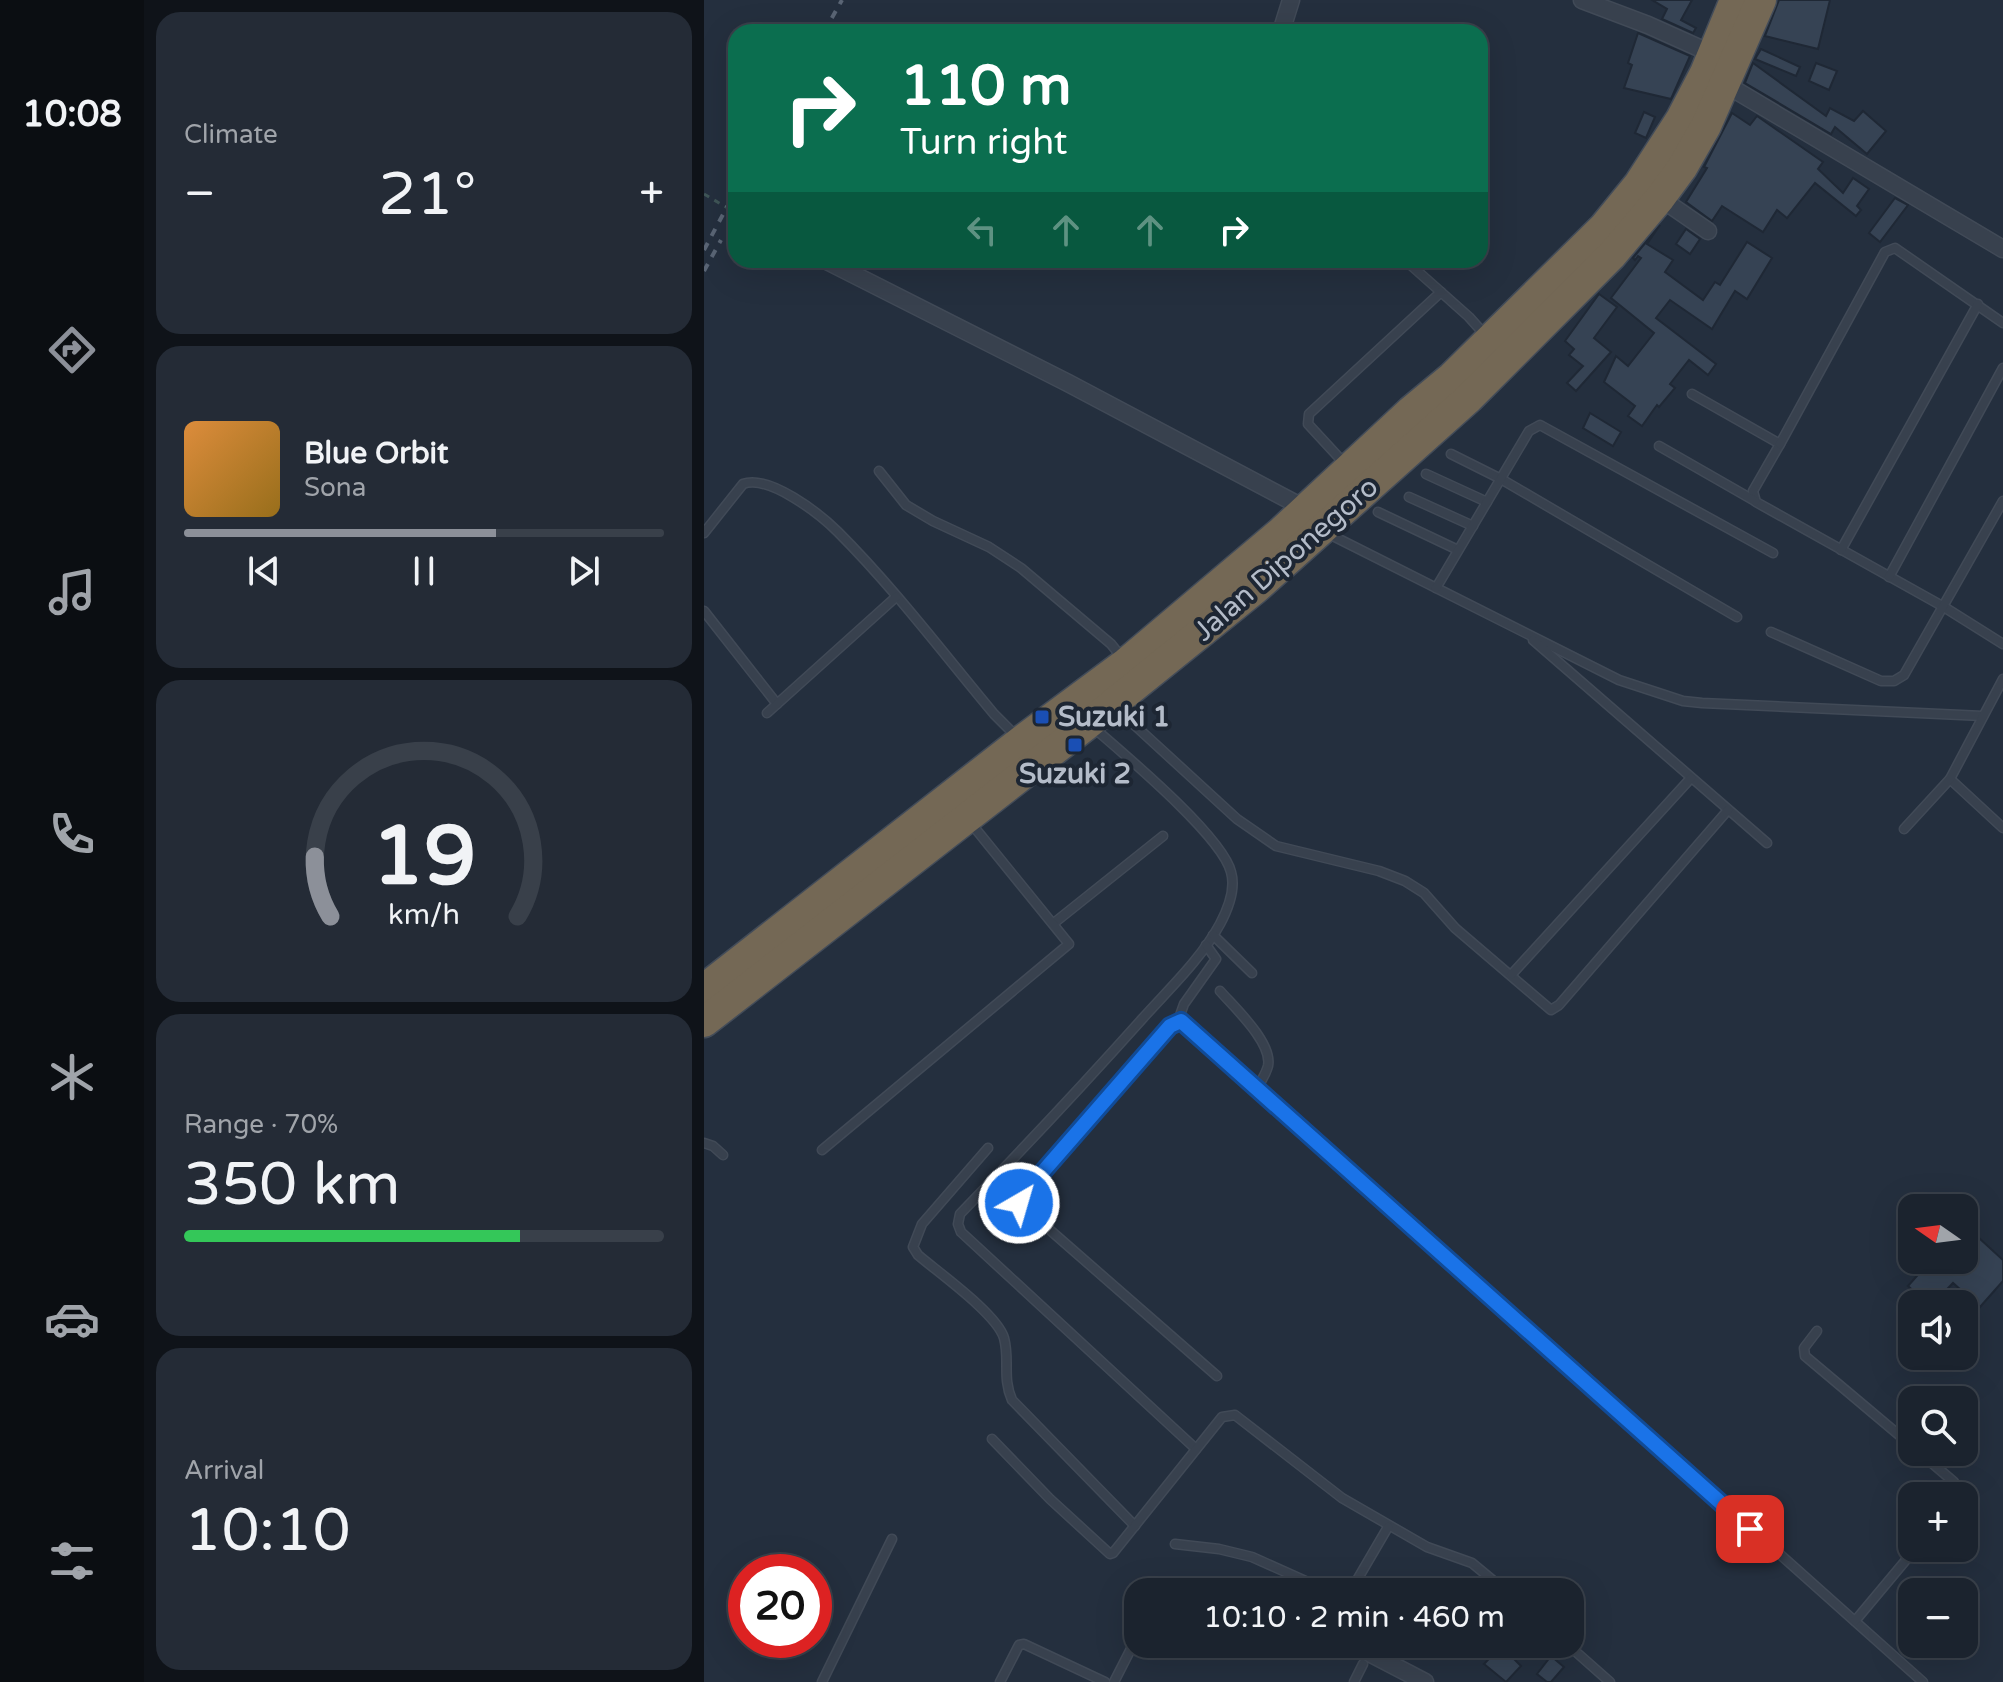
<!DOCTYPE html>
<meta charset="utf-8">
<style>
:root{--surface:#1b232e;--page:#242b36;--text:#f1f3f6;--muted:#a0a4aa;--line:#39404a;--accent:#8c9099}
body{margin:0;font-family:"Varela Round",sans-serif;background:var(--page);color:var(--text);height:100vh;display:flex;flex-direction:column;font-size:30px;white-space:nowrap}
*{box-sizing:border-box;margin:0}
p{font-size:26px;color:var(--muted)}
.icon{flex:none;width:44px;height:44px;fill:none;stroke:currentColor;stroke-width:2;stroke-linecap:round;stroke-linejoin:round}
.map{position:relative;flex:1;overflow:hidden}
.details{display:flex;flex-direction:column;gap:12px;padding:12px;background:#0f1319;width:560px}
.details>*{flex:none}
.top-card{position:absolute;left:24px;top:24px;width:760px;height:244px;border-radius:24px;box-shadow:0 8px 32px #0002,0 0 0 2px var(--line);background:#0b6e4f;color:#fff;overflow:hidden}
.needle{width:52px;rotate:284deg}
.buttons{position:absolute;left:1194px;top:1194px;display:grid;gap:16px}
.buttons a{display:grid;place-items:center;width:80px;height:80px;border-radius:16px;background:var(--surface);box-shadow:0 8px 32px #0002,0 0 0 2px var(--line);font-size:40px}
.speed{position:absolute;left:24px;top:1554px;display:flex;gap:16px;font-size:40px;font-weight:700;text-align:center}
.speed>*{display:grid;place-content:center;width:104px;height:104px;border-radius:50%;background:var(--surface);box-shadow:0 8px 32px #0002,0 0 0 2px var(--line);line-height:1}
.speed .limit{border:12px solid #d22;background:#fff;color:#111}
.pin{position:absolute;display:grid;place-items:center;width:68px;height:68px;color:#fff;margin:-34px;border-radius:16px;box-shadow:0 4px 12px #0006}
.me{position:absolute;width:88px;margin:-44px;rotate:38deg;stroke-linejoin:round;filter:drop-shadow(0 0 6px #0008)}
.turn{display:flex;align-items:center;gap:28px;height:168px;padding:0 40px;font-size:36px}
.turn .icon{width:104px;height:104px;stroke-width:2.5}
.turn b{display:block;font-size:56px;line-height:68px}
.lanes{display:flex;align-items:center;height:76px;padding:0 40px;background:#0003;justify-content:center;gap:40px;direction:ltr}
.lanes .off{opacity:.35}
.big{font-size:60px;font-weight:600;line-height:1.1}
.details .tile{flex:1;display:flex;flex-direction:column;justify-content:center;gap:12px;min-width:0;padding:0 28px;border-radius:24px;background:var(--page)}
.details .dial{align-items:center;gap:0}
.dial svg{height:208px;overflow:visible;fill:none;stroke:var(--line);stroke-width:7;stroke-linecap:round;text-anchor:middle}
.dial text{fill:var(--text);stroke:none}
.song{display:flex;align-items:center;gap:24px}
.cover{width:96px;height:96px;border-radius:12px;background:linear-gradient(135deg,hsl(30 70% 55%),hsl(40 70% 35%))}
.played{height:8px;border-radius:4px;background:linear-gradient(90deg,var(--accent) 65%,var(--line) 65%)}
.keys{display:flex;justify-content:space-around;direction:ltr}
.heat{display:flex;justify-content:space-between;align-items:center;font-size:44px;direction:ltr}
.charge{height:12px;border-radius:6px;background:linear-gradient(90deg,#34c759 70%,var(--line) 0)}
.trip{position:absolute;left:420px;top:1578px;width:460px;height:80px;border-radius:24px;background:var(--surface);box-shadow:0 8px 32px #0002,0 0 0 2px var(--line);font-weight:600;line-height:80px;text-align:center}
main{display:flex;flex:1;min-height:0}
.tabs{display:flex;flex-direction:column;width:144px;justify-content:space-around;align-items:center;background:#0b0e12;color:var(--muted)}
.tabs .icon{width:56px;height:56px}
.tabs .active{color:var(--accent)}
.tabs b{font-size:36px;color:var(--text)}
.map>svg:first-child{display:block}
.building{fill:#364354;stroke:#1f2835;stroke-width:2}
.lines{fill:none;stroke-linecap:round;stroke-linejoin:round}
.lane-casing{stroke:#414a57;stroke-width:11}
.street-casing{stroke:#414a57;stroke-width:19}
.highway-casing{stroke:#434c59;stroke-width:33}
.path{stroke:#3f5557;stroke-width:3;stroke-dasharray:6 6;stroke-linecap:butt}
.lane{stroke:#38414e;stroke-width:8}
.street{stroke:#38414e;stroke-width:16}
.highway{stroke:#746855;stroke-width:30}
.rail{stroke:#5a6575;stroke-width:4;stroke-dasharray:8 8;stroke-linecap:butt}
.route-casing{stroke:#114b97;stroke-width:20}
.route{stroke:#1a73e8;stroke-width:14}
.transit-dot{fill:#1a4fb4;stroke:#1d2633;stroke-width:3}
.labels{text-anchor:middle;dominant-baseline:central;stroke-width:8;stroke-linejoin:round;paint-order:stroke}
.street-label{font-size:28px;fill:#b4bcc9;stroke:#1d2633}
.poi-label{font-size:28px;font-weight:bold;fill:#b4bcc9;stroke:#1d2633;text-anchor:start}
</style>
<main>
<nav class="tabs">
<b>10:08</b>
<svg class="icon active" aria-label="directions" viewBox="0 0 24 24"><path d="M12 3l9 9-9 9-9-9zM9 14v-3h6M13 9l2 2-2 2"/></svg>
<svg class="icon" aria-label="music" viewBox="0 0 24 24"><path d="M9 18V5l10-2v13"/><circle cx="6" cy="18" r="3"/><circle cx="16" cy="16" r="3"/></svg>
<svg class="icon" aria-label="phone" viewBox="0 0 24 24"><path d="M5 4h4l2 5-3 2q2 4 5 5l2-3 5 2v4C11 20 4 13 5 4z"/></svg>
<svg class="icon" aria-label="climate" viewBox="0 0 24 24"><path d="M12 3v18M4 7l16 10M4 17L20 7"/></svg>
<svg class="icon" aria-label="car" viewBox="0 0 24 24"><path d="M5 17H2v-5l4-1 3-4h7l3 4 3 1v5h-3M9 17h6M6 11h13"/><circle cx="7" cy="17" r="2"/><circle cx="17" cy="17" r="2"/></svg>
<svg class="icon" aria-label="filters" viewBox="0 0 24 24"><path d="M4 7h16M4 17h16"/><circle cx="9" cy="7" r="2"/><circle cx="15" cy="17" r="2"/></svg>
</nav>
<section class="details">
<div class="tile"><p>Climate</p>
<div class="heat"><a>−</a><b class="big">21°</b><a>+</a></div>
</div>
<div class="tile">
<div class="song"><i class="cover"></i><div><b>Blue Orbit</b><p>Sona</p></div></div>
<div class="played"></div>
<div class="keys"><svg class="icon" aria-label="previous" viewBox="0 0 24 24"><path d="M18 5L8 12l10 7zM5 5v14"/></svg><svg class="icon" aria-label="pause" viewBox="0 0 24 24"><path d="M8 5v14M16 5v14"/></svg><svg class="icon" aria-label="next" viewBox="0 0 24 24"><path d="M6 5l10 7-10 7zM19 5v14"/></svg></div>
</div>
<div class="tile dial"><svg viewBox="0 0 100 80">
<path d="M14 69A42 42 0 1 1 86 69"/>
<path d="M14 69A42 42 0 0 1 8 46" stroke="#8c9099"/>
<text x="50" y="56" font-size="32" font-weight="700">19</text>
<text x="50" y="72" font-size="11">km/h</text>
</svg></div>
<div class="tile"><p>Range · 70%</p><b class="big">350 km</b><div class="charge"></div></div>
<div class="tile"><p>Arrival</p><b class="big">10:10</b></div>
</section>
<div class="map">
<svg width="1299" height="1682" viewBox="0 0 1299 1682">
<rect width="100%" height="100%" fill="#242f3e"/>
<g class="building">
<polygon points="948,0 988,0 977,20 992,28 989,33 958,19 963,9"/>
<polygon points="1075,0 1126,0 1114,49 1061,36"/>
<polygon points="934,33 986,56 967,99 920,88 928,65 924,63"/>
<polygon points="1057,49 1096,67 1092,76 1051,59"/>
<polygon points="1049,63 1122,116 1126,108 1150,121 1159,111 1182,131 1163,154 1131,127 1127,134 1041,83"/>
<polygon points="1112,63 1133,71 1125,90 1105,81"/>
<polygon points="940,112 951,117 942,138 931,133"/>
<polygon points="1028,113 1046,125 1053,116 1119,162 1114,169 1139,193 1149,178 1165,189 1153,206 1157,210 1152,216 1111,183 1083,218 1073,210 1059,232 1018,206 1008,221 982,202 1003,168 1000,167"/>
<polygon points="1191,198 1204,205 1176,242 1165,233"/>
<polygon points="956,225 943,244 969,260 961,272 999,300 1011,282 1016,285 1043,242 1068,258 1043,299 1031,291 1008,329 966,300 952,318 1012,364 1004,375 985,360 966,384 971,388 955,407 953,405 938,426 924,416 931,406 900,382 912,356 924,366 950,333 907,298 937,258 934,256 931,260 929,258"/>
<polygon points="982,229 996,239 986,254 972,244"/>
<polygon points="895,294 913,307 890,338 907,352 872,391 863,383 879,366 865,355 870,349 861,341"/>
<polygon points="886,413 917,432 909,446 879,428"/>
<polygon points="1260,1236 1269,1245 1275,1238 1299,1260 1299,1281 1276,1307 1249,1283 1229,1304 1224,1304 1204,1286 1227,1260 1260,1260"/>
<polygon points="797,1646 817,1666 802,1682 780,1664"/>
<polygon points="847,1656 860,1667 847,1682 843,1682 833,1674"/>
</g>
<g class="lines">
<g class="lane-casing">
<g id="lane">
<polyline points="701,260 765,317 782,336"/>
<polyline points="988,394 1076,444 1049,491 1052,502 1240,607 1299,644"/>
<polyline points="1076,444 1181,252 1191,248 1299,323"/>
<polyline points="955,446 1051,501"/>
<polyline points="747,454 797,479 1033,617"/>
<polyline points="640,463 604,424 605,414 737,292"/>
<polyline points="175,471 202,505 229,521 285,547 317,568 407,644 419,659"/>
<polyline points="722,474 783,502"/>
<polyline points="705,497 769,526"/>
<polyline points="674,512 754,550"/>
<path d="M0,533l39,-49c26,-10 77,30 95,48 56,56 105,121 156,182l24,24"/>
<polyline points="623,533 915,680 979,701 998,703 1279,716"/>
<polyline points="1137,550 1274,304"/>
<polyline points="1185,577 1299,368"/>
<polyline points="732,588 825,431 836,425 1069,553"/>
<polyline points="0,611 73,704"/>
<polyline points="1067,632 1177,681 1190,681 1200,675 1299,501"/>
<polyline points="829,640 1063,843"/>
<polyline points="413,709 533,819 572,846 675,871 701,881 720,893 751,928 847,1010 855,1005 1024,810"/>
<polyline points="63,713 192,597"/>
<path d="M390,728c31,27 128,108 137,144 5,17 -3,37 -11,52 -19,35 -51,65 -77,94 -60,67 -121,132 -183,196l-2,10 3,8 235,217"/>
<polyline points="1246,779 1299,828"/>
<polyline points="1200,829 1246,779 1299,679"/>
<polyline points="350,923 459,836"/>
<polyline points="509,935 548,973"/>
<polyline points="502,945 512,959 480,1004 474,1021 466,1026 315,1203 513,1376"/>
<polyline points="808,974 987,778"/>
<path d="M516,991c14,16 53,52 48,75 -2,8 -8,16 -11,24"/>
<polyline points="474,1021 480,1023 1219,1682"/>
<polyline points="0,1143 9,1146 19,1155"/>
<path d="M284,1148l-66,76 -9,23 5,8c21,18 79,59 86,83 6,22 -2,39 8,62l123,126"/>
<polyline points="118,1150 365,944 266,822"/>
<polyline points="1113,1331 1100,1348 1101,1356 1208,1446"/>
<polyline points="288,1439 346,1499 406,1554 409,1553 518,1417 531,1415 638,1498 723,1547 768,1563 803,1592"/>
<polyline points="1215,1452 1250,1482 1254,1496"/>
<polyline points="471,1544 515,1549 548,1557 626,1592"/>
<polyline points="455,1592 457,1589"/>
<polyline points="646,1592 684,1527"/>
<polyline points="1151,1621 1212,1548"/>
<polyline points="863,1644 906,1682"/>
<polyline points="118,1682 188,1539"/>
<polyline points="296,1682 315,1645 320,1644 401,1682"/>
<polyline points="410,1682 434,1635"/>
<polyline points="650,1682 659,1664"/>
</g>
</g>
<g class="street-casing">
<g id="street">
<polyline points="878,0 944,25 1013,56"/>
<polyline points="577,32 587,0"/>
<polyline points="1016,81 1299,249"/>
<polyline points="956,198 1004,231"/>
<polyline points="121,260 364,383 602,509"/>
<polyline points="648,1644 721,1682"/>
</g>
</g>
<g class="highway-casing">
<g id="highway">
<polyline points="0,989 317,741 422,663 577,532 707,411 748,377 900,227 935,184 977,119 1001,73 1031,0"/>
<polyline points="0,1022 385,723 551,589 765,398 907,256 956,198 978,168 1002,126 1057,0"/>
</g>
</g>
<polyline class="path" points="0,194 32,213"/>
<use href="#lane" class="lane"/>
<use href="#street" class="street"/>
<use href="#highway" class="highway"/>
<g class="rail">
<polyline points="120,32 138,0"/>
<polyline points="0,250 32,190"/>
<polyline points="0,271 17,240"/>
</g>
</g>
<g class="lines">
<g class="route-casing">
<polyline id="route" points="315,1203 316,1198 466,1026 477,1021 1046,1529"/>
</g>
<use href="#route" class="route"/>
</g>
<g class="transit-dot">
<rect x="330" y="709" width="16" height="16" rx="4"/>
<rect x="363" y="737" width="16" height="16" rx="4"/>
</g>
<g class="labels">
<g class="street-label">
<text transform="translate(582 559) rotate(-41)">Jalan Diponegoro</text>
</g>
<g class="poi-label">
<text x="354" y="717">Suzuki 1</text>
<text x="371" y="774" text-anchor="middle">Suzuki 2</text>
</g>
</g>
</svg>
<div class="buttons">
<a><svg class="needle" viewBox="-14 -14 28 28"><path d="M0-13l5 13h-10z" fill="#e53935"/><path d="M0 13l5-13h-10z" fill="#a0a4aa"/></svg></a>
<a><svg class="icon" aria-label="sound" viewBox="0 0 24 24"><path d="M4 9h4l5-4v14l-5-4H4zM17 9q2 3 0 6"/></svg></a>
<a><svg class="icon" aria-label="search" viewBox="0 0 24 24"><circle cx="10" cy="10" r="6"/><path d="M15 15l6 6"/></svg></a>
<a>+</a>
<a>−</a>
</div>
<div class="speed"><div class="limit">20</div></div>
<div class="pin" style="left:1046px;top:1529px;background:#d93025"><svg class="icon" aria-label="arrive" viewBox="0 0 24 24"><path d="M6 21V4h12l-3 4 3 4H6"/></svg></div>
<svg class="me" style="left:315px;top:1203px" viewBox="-20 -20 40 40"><circle r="17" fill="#1a73e8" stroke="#fff" stroke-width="3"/><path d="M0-11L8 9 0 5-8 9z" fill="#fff"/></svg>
<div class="trip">10:10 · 2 min · 460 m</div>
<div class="top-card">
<div class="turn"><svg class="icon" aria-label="right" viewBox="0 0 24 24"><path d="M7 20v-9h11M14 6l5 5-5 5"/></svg><div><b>110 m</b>Turn right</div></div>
<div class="lanes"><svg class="icon off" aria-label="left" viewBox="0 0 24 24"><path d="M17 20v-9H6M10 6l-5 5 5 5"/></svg><svg class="icon off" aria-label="ahead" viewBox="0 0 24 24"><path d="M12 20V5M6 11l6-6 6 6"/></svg><svg class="icon off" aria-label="ahead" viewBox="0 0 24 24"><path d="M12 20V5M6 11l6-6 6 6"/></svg><svg class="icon" aria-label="right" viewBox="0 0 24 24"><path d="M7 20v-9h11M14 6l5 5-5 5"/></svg></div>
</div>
</div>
</main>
